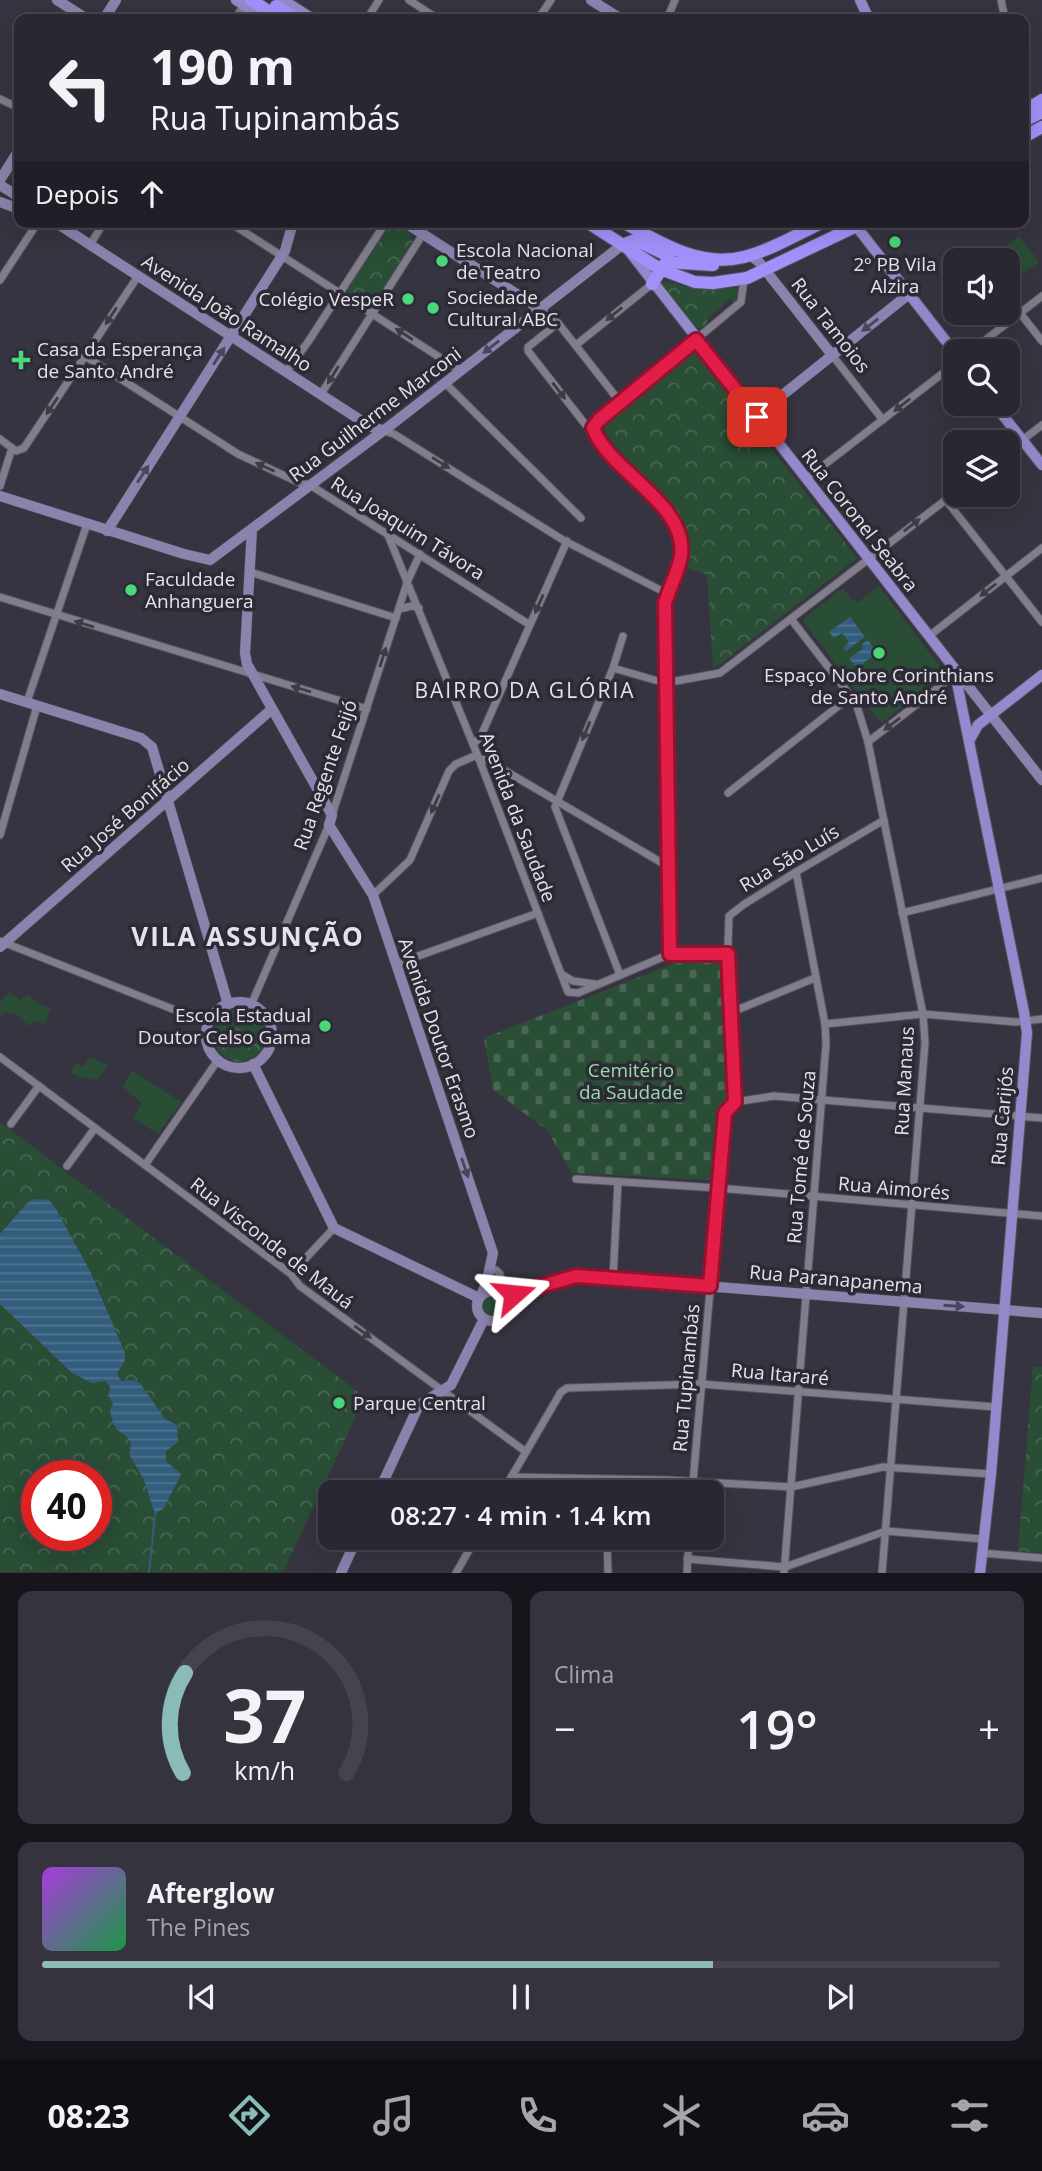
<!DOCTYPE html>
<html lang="pt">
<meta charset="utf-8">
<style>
:root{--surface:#292731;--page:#35333d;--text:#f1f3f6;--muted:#a5a5ab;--line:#45444d;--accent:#8bbbb9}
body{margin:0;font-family:"Open Sans",sans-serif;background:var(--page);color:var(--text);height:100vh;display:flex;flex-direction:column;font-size:26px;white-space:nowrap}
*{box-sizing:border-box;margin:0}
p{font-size:23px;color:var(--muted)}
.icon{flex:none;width:38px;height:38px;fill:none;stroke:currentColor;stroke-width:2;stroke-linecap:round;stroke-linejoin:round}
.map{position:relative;height:1573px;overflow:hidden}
.details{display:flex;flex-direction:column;gap:18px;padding:18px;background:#17151b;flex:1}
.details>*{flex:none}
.top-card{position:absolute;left:14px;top:14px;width:1015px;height:214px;border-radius:14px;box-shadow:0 7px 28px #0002,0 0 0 2px var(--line);background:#292731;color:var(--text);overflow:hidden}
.buttons{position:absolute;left:943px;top:248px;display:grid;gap:14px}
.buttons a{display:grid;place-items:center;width:77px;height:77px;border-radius:14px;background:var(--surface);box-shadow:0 7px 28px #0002,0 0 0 2px var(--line);font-size:35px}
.speed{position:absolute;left:21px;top:1460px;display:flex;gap:14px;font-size:35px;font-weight:700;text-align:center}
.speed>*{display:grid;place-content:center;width:91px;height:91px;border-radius:50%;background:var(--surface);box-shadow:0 7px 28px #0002,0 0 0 2px var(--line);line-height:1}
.speed .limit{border:10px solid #d22;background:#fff;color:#111}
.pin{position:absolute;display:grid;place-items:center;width:60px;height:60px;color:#fff;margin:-30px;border-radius:14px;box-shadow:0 4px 10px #0006}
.me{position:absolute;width:77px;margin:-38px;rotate:72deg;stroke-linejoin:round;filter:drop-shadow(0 0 5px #0008)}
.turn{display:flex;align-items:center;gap:24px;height:147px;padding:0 21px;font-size:32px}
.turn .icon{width:91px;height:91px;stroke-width:2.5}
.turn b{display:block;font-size:49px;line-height:60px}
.then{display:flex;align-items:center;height:66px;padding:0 21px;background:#0003;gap:14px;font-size:26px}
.big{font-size:52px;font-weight:600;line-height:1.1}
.details .card{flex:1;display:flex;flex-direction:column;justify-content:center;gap:10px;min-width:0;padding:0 24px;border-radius:14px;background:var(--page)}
.details .dial{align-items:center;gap:0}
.dial svg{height:182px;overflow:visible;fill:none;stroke:var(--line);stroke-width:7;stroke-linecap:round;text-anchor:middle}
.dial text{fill:var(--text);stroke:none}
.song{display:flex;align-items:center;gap:21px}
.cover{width:84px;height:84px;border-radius:10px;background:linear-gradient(135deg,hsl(280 70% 55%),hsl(140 70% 35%))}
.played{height:7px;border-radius:4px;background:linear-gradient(90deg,var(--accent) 70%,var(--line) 70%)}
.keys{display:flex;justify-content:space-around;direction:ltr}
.heat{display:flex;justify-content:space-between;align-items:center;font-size:38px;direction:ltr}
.details .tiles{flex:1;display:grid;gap:18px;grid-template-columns:1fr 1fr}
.card:last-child{grid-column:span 2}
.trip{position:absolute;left:318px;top:1480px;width:406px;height:70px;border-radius:14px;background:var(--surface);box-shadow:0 7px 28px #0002,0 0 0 2px var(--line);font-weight:600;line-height:70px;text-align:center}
.tab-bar{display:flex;height:112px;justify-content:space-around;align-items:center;background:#101014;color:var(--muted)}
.tab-bar .icon{width:49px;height:49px}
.tab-bar .current{color:var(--accent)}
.tab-bar b{font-size:32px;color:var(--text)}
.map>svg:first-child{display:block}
.grass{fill:#294d35}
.forest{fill:url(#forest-crowns);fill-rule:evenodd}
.cemetery{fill:url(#cemetery-stones)}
.water{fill:url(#water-rules)}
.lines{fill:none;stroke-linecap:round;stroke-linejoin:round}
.stream{stroke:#335d7d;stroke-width:2}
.street-casing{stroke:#56535e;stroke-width:9}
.secondary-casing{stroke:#56535e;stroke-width:11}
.primary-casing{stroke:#56535e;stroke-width:12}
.highway-casing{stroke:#56535e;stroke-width:14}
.street{stroke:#817d8c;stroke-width:7}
.secondary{stroke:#8b83ad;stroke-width:10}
.primary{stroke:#9589ce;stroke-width:10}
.highway{stroke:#a291fa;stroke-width:12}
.oneway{fill:#3e3b47}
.oneway2{fill:#49455a}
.route-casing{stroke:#92132f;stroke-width:18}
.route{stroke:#e11d48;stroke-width:12}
.poi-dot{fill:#48d779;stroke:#2d2a36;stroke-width:2.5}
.labels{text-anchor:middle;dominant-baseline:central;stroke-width:7;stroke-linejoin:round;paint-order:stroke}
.poi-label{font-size:19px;fill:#e4e2ea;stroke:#2d2a36;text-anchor:start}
.street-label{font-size:19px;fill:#e4e2ea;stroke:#2d2a36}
.park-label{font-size:19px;fill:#95ddab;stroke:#2d2a36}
.neighbourhood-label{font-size:21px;letter-spacing:2px;fill:#e4e2ea;stroke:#2d2a36}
.district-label{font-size:26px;font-weight:bold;letter-spacing:2px;fill:#e4e2ea;stroke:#2d2a36}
</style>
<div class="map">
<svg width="1042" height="1573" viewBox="0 0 1042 1573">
<defs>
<pattern id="forest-crowns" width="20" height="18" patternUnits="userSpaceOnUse" patternTransform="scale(1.75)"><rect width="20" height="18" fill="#294d35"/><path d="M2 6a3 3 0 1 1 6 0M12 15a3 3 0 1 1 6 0" fill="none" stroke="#486652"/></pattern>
<pattern id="cemetery-stones" width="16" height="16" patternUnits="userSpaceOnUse" patternTransform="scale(1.75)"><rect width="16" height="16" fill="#294d35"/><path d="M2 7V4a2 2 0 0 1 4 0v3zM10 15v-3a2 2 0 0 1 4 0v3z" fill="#486652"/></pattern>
<pattern id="water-rules" width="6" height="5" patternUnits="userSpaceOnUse" patternTransform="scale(1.75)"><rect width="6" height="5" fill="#335d7d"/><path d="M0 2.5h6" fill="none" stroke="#507490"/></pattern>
</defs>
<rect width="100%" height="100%" fill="#373441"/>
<g class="grass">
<polygon points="1019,236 1039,262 1022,274 1003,248"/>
<polygon points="879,586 944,672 883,722 880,722 803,621 803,619 843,588 852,600 854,599 857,603"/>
<polygon points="9,992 20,1000 29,995 40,1005 51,1008 45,1024 34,1021 29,1026 16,1014 6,1012 0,1017 0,1002"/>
<polygon points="90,1057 108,1065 98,1079 91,1080 87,1076 82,1078 70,1072 76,1064 84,1066"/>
<polygon points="132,1071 182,1102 158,1134 133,1118 142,1103 123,1087"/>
</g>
<g class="forest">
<polygon points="392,225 399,225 411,234 413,242 373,306 368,307 349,295 347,289 388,227"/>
<polygon points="665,281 699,290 737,288 739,291 738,299 732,304 732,297 708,318 707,326 701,329 694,327 662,286 662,283"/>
<polygon points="691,351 696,352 857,558 719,665 713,668 707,575 684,567 687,551 686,535 679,515 620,452 604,430 605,425"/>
<circle cx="240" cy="1035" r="27"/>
<path d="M0,1122l365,275 -82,175h-283zM37,1475h59v60h-59z"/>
<circle cx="492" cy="1306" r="11"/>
<polygon points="1033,1366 1042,1367 1042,1553 1018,1551"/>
</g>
<polygon class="cemetery" points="680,961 719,962 722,967 730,1098 721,1112 714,1177 710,1180 572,1173 547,1130 493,1090 484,1038"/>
<g class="water">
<polygon points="850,617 865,637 846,651 843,648 849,642 842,633 834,638 829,632"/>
<polygon points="868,640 877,653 857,668 849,658 863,649 862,644"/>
<path d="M35,1199l14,1 6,7 35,64 35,82v7l-8,14 4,7 13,-1 6,3 25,36 12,6 1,17 -12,9v10l15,13 -17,34 -9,6 -11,-34 -15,-26c6,-19 -5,-16 -14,-27 -3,-5 -4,-11 -5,-17l3,-5 -4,-9 1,-10 -5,-5 -13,2 -20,-10 -72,-69v-70l27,-31z"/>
</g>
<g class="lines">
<polyline class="stream" points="149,1573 155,1514"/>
<g class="street-casing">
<g id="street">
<polyline points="409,0 438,19"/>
<polyline points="1001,0 1005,19"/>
<polyline points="235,19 244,5"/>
<polyline points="367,19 379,0"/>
<polyline points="538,19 551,0"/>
<polyline points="667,19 675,0"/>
<polyline points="0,99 19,108"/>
<polyline points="229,222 461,371"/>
<polyline points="90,245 104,222"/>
<polyline points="0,280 38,222"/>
<polyline points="540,309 558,323 620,402"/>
<polyline points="1020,313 1042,341"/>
<path d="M558,323l-30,24v4l57,73 8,4 18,27 58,60c22,30 5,57 -4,88l5,351"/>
<polyline points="576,345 652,284"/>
<polyline points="970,352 1042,296"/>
<polyline points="832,355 883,420"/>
<polyline points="85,356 238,454 300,483 310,485 530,625"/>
<polyline points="286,372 308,342 386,222"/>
<polyline points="445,383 581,518"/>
<polyline points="321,394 423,234"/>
<polyline points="593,428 599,420 741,302 744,279"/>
<polyline points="384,431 394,434 563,540 668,594"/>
<polyline points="0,439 16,451 24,448 138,276"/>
<polyline points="1008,451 1042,425"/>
<polyline points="806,479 956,363"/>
<polyline points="0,486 12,448"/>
<polyline points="945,499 1042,622"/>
<polyline points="388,535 479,759 568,992 578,993 670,954 728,954"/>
<polyline points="250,572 396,618"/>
<polyline points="0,597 367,709"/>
<polyline points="399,609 412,606 419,608"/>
<polyline points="791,619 856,703 868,742 923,1014 925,1043 882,1573"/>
<polyline points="929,636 1042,548"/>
<polyline points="613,668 665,683 720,673 956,492"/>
<polyline points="27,702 87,524"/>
<polyline points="868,742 947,681 956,677"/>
<polyline points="473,744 480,738 567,541"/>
<polyline points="479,759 487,760 669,867"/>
<polyline points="728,793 851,696"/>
<polyline points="332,815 408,580 420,554"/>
<polyline points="0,835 37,706"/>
<polyline points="373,895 410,860 449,771 456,764 477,755"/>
<polyline points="902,913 1042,878"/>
<polyline points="0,941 208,1023"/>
<polyline points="396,964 538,913"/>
<polyline points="563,975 573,981 595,984"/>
<polyline points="620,975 555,807 613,668 623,636"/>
<polyline points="251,1005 329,825"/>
<polyline points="732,1012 815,978"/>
<polyline points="825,1024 923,1014 1016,1022 1042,1019"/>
<polyline points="0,1057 291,1274 300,1286 526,1452"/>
<polyline points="735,1102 728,944 729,916 743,905 796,872 884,820"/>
<polyline points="11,1124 39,1086"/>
<polyline points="145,1165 218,1060"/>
<polyline points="67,1166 95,1128"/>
<polyline points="576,1179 718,1188 1042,1216"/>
<polyline points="490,1270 496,1270 500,1274 504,1297"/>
<polyline points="291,1274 334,1228"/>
<polyline points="613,1279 618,1182"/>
<polyline points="511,1477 668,1480 791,1487 883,1467 991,1474"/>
<polyline points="606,1479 607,1493"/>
<polyline points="502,1493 561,1392 567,1388 701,1384 996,1407"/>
<polyline points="692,1493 726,1110 735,1102 774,1096 1042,1118"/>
<polyline points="607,1538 608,1573"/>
<polyline points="981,1553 1042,1558"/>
<polyline points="687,1559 785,1567 886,1531 982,1539"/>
<polyline points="456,1573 476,1538"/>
<polyline points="687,1573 689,1538"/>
<polyline points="784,1573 826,1044 825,1024 796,872"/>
</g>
</g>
<g class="secondary-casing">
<g id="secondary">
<polyline points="57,0 87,19"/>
<polyline points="591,0 621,19"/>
<polyline points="104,19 116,0"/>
<polyline points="0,180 19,150"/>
<polyline points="0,185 19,197"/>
<polyline points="0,202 19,209"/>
<polyline points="55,222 371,427 382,430"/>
<polyline points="404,222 540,309"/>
<polyline points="750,255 759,262 832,355"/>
<polyline points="751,410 765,409 909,294"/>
<polyline points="0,496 184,554 210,560 391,425 622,245"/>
<polyline points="252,529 245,653 247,664 332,815 329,825 373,895 493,1253 486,1284 481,1295"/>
<polyline points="107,531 285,251 293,222"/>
<polyline points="954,668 1042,780"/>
<polyline points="0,694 141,738 152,747 228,1004"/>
<polyline points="0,947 272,709"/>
<circle cx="239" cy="1035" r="33"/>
<polyline points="253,1064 334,1228 479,1298"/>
<circle cx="492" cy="1306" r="15"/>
<path d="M505,1300c21,-13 52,-23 76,-24l461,37"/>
<polyline points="378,1493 419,1405 451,1385 484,1319"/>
<polyline points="341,1573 357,1538"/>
</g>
</g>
<g class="primary-casing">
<g id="primary">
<polyline points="236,0 265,19"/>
<polyline points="283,0 313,19"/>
<polyline points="860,0 869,19"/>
<polyline points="856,226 956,354"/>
<polyline points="629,251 954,668 1024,1012 1027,1033 991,1474 980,1573"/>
<polyline points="994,404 1042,465"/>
<polyline points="969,741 978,725 1042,675"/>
</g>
</g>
<g class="highway-casing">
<g id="highway">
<polyline points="251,0 281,19"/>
<polyline points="276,6 296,19"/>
<polyline points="1024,111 1042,100"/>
<polyline points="1024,121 1042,112"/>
<polyline points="1024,137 1042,127"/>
<polyline points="587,222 660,269 695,282 713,283 747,278 865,222"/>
<path d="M623,222c37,21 77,46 121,35 27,-7 54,-23 79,-35"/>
<polyline points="622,245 635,240 669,256"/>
<polyline points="652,284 666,262 713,265"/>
</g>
</g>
<use href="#street" class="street"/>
<use href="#secondary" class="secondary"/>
<use href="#primary" class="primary"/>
<use href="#highway" class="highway"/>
</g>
<defs><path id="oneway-solid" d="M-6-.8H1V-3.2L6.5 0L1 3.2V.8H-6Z" transform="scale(1.75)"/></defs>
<g class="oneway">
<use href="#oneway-solid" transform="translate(614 314) rotate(141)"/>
<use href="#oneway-solid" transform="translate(111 316) rotate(123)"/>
<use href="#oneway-solid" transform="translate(404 334) rotate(-147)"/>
<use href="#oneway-solid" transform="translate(333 375) rotate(122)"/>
<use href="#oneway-solid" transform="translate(559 391) rotate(52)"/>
<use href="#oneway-solid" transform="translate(902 405) rotate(142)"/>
<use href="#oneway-solid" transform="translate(52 406) rotate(124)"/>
<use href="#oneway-solid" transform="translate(441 463) rotate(32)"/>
<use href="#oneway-solid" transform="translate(265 467) rotate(-156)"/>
<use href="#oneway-solid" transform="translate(912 525) rotate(-38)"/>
<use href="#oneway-solid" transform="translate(988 590) rotate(142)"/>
<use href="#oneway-solid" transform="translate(539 604) rotate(114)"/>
<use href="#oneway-solid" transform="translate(84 624) rotate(-163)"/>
<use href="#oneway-solid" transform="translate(383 657) rotate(-72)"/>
<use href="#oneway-solid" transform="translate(301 689) rotate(-164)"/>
<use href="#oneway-solid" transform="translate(892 724) rotate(142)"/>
<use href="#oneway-solid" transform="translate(586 731) rotate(113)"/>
<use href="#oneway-solid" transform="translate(435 804) rotate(114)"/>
<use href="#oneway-solid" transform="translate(363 1332) rotate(36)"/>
</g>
<g class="oneway2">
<use href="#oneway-solid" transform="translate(870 325) rotate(142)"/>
<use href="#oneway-solid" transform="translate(491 347) rotate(142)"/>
<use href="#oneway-solid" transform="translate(219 356) rotate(-57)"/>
<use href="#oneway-solid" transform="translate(143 474) rotate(-57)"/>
<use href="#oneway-solid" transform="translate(465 1168) rotate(71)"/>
<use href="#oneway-solid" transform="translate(954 1306) rotate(4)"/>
</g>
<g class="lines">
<g class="route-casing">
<path id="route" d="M514,1294l62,-18 134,10 15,-173 10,-11 -7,-148h-58l-5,-351c5,-16 13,-31 16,-47 7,-53 -71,-83 -88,-128l6,-8 97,-80 61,77"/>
</g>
<use href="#route" class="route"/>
</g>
<g class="poi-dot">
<circle cx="895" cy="242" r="7"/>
<circle cx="442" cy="261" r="7"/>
<circle cx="408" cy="299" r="7"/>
<circle cx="433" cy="308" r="7"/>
<path d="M17.5 349.5h7v7h7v7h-7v7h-7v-7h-7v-7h7z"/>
<circle cx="131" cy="590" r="7"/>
<circle cx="879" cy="653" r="7"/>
<circle cx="325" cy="1026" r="7"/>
<circle cx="339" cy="1403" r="7"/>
</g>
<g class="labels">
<g class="poi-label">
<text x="456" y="250">Escola Nacional<tspan x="456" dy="22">de Teatro</tspan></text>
<text x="895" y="264" text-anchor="middle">2º PB Vila<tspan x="895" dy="22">Alzira</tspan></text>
<text x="447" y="297">Sociedade<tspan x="447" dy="22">Cultural ABC</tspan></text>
<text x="394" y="299" text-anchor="end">Colégio VespeR</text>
<text x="37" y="349">Casa da Esperança<tspan x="37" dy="22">de Santo André</tspan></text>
<text x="145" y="579">Faculdade<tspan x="145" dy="22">Anhanguera</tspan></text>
<text x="879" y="675" text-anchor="middle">Espaço Nobre Corinthians<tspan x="879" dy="22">de Santo André</tspan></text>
<text x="311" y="1015" text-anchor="end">Escola Estadual<tspan x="311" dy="22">Doutor Celso Gama</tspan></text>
<text x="353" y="1403">Parque Central</text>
</g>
<g class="street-label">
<text transform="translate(227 313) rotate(33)">Avenida João Ramalho</text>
<text transform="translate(831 325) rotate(52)">Rua Tamoios</text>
<text transform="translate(375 414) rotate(-37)">Rua Guilherme Marconi</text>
<text transform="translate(860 520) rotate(52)">Rua Coronel Seabra</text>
<text transform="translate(408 528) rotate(32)">Rua Joaquim Távora</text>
<text transform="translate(325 775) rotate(-71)">Rua Regente Feijó</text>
<text transform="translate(125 815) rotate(-41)">Rua José Bonifácio</text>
<text transform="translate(518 817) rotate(69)">Avenida da Saudade</text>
<text transform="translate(789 858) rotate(-31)">Rua São Luís</text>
<text transform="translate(439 1038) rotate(71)">Avenida Doutor Erasmo</text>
<text transform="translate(904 1081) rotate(-87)">Rua Manaus</text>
<text transform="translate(1002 1116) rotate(-85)">Rua Carijós</text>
<text transform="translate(801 1157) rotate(-85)">Rua Tomé de Souza</text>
<text transform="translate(894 1188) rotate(5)">Rua Aimorés</text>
<text transform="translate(272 1243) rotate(38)">Rua Visconde de Mauá</text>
<text transform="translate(836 1279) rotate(5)">Rua Paranapanema</text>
<text transform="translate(780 1374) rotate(5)">Rua Itararé</text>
<text transform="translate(686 1378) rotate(-85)">Rua Tupinambás</text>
</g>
<g class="park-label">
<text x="631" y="1070">Cemitério<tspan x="631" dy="22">da Saudade</tspan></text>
</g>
<g class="neighbourhood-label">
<text x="525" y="690">BAIRRO DA GLÓRIA</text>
</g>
<g class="district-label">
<text x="248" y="936">VILA ASSUNÇÃO</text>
</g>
</g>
</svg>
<div class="buttons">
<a><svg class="icon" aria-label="sound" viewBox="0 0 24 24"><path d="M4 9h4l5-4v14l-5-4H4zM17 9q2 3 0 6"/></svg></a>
<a><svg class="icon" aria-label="search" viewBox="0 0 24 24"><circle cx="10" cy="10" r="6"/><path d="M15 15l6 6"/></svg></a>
<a><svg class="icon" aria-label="layers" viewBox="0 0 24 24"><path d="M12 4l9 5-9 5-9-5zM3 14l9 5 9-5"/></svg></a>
</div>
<div class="speed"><div class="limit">40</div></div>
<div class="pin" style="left:757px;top:417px;background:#d93025"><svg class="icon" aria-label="arrive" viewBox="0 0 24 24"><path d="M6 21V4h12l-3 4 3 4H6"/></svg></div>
<svg class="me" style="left:514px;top:1294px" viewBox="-20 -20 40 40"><path d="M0-17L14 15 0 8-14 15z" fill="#e11d48" stroke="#fff" stroke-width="4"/></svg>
<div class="trip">08:27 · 4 min · 1.4 km</div>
<div class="top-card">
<div class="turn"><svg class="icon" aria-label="left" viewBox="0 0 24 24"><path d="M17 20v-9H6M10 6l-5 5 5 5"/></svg><div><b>190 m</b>Rua Tupinambás</div></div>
<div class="then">Depois<svg class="icon" aria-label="ahead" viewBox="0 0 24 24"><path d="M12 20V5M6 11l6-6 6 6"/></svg></div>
</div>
</div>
<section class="details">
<div class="tiles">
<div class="card dial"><svg viewBox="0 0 100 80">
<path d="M14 69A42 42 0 1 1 86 69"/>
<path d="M14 69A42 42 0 0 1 15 25" stroke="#8bbbb9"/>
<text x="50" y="56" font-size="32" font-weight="700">37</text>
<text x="50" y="72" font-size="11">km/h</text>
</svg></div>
<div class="card"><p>Clima</p>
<div class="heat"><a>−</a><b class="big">19°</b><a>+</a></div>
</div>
<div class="card">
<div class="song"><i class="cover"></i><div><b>Afterglow</b><p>The Pines</p></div></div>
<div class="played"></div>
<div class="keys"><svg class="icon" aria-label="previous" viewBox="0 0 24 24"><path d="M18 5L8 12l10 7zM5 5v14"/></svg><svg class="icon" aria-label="pause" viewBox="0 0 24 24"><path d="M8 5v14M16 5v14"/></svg><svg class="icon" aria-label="next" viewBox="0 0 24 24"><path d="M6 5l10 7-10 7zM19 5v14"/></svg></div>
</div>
</div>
</section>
<nav class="tab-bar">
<b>08:23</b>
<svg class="icon current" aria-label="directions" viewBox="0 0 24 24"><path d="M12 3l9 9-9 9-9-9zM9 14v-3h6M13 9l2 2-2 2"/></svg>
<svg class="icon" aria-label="music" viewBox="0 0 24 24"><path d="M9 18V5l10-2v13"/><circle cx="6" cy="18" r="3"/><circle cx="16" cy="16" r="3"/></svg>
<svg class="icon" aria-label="phone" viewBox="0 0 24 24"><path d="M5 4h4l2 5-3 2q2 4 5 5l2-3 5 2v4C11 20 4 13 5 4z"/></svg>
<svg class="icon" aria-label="climate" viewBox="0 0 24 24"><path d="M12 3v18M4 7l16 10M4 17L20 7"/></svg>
<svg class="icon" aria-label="car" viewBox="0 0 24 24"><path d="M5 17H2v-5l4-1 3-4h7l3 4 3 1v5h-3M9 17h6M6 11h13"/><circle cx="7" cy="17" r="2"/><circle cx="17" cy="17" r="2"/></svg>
<svg class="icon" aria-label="filters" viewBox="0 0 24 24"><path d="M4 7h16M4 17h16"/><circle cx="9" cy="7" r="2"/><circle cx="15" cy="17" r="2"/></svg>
</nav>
